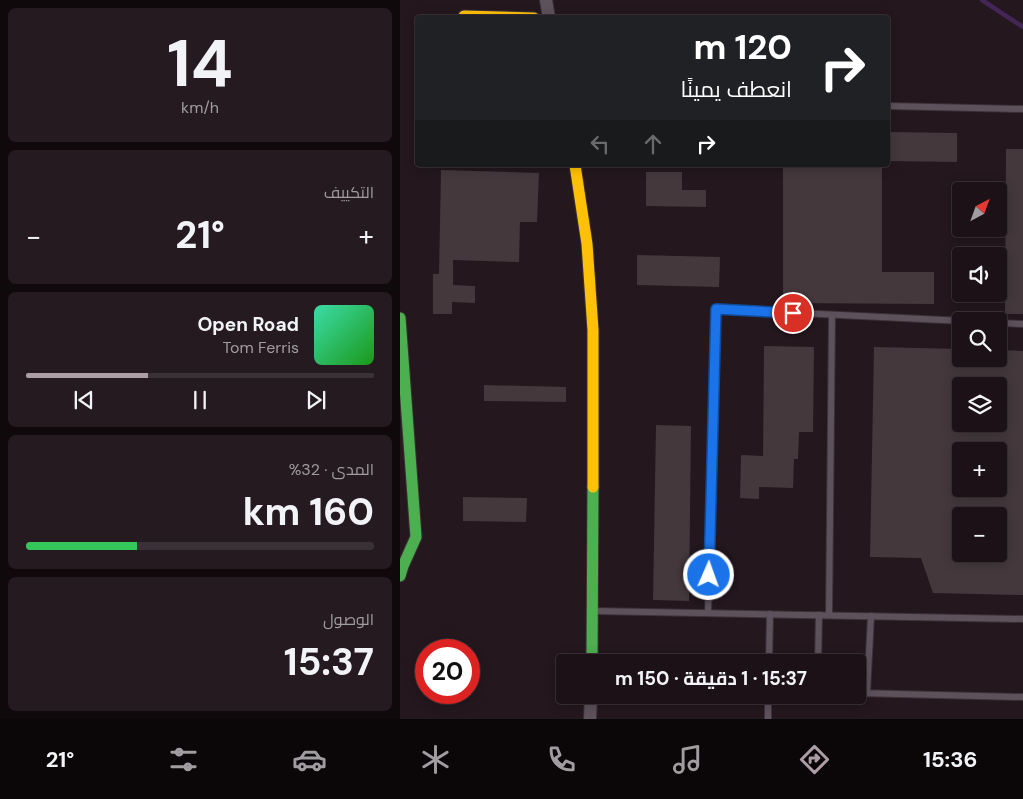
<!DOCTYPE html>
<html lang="ar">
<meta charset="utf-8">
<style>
:root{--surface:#1b1116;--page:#241a1f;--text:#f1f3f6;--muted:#a09da1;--line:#393135;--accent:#ad9ea5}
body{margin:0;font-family:"DM Sans",Cairo,sans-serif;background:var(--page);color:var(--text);direction:rtl;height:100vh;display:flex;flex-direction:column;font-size:19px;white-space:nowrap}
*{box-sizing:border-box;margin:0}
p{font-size:16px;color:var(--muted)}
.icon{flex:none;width:28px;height:28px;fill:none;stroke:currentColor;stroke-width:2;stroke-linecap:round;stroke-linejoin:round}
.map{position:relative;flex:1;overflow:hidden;direction:ltr}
.panel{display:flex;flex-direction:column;gap:8px;padding:8px;background:#0f090c;width:400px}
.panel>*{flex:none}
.banner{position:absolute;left:15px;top:15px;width:475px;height:152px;border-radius:5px;box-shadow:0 2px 12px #0003,0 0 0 1px var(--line);direction:rtl;background:#202124;color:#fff;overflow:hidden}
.needle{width:32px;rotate:41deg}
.tools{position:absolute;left:552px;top:182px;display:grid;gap:10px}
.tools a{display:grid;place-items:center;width:55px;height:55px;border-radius:5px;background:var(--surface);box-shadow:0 2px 12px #0003,0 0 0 1px var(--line);font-size:25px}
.speed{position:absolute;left:15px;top:639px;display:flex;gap:10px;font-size:25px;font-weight:700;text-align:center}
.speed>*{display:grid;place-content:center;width:65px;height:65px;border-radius:50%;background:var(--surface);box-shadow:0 2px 12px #0003,0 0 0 1px var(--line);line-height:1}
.speed .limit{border:8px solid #d22;background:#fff;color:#111}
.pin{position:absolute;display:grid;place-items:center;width:42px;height:42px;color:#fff;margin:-21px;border:2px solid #fff;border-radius:50%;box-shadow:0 1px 5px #0007}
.me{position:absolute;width:55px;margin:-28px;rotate:2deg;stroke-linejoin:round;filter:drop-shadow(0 0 4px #0008)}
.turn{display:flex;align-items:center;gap:18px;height:105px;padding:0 15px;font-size:22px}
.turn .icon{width:65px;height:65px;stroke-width:2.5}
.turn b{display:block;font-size:35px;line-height:42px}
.lanes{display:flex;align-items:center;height:48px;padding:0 15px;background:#0003;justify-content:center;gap:25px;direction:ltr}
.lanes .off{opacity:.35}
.big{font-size:38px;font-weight:700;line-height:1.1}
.panel .card{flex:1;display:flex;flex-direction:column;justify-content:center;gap:8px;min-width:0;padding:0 18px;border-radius:8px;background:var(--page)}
.panel .dial{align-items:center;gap:0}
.dial b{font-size:65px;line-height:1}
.song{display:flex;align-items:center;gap:15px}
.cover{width:60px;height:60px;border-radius:8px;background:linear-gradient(135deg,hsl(160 70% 55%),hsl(120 70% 35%))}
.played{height:5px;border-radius:2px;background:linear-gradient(90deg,var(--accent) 35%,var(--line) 35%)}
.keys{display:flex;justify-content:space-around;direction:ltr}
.heat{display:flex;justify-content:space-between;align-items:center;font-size:28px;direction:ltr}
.charge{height:8px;border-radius:4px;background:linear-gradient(90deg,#34c759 32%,var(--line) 0)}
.trip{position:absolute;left:156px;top:654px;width:310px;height:50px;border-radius:5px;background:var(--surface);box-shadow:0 2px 12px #0003,0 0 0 1px var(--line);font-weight:700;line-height:50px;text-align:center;direction:rtl}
.dock{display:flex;height:80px;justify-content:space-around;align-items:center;background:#0b0709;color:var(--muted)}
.dock .icon{width:35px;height:35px}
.dock .on{color:var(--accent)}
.dock b{font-size:22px;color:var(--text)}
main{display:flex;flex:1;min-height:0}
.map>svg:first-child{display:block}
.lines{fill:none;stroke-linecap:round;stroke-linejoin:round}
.stream{stroke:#432656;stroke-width:4.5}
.building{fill:#44383c;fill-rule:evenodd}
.lane-casing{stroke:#3c3137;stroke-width:8}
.street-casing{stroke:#3c3137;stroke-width:14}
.fast-casing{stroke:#3c3137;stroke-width:13}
.slow-casing{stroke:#3c3137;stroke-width:13}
.lane{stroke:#5d515c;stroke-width:6}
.street{stroke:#5d515c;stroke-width:12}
.fast{stroke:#4caf50;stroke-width:11}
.slow{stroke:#ffc107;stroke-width:11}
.route-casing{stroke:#114b97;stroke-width:12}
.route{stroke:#1a73e8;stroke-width:9}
</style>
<main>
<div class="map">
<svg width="623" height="719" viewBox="0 0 623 719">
<rect width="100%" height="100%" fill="#24171e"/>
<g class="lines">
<polyline class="stream" points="582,0 623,27"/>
</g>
<g class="building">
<polygon points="488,132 557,133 557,162 488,161"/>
<polygon points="606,149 623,149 623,314 605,314"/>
<polygon points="383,165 482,165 482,272 534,272 534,304 383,303"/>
<polygon points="41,170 139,173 137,222 120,222 119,262 53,260 53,285 75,286 75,303 52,302 52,314 33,314 33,274 39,274"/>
<polygon points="246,172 282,172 282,190 306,190 306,207 246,206"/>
<polygon points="237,255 320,257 319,287 237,285"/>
<polygon points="364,346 414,347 413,432 399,432 398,459 394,459 393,488 359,487 359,499 340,498 341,455 363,456"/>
<path d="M474,347l87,2v10h38v-9l24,1v244l-90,-2 -12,-35 -51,-1zM561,386h38v38h-38zM561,451h38v38h-38zM561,516h38v38h-38z"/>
<polygon points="84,385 166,387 166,402 84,401"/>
<polygon points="256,425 291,426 289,601 253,600"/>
<polygon points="63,497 127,498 126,522 63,521"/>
</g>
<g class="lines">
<g class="lane-casing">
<g id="lane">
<polyline points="488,106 623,109"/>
<polyline points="599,323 623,324"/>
<polyline points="194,611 623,619"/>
<polyline points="308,613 316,309 564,321"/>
<polyline points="429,615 432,315"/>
<polyline points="369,662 370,614"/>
<polyline points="418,662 419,615"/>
<polyline points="458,693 623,697"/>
<polyline points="467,693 471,616"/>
<polyline points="368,719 368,695"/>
</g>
</g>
<g class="street-casing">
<g id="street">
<polyline points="146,0 149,18"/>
<polyline points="190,719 191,695"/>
</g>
</g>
<g class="fast-casing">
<g id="fast">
<polyline points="0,318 16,537 3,566 0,576"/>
<polyline points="192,662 193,487"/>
</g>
</g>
<g class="slow-casing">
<g id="slow">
<polyline points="64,16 134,18"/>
<polyline points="175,165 187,244 193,330 193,487"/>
</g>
</g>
<use href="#lane" class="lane"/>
<use href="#street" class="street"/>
<use href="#fast" class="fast"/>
<use href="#slow" class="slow"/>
</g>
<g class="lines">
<g class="route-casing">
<polyline id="route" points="309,575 316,309 393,313"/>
</g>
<use href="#route" class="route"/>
</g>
</svg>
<div class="tools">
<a><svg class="needle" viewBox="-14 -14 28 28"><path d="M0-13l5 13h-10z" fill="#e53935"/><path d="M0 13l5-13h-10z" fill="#a09da1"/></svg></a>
<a><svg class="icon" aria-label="sound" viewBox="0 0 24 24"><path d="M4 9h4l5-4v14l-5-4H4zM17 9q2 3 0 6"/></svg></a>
<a><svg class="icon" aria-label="search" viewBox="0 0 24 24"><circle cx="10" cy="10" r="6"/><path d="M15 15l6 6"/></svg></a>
<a><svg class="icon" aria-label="layers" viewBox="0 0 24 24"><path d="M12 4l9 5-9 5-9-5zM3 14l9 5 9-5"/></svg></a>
<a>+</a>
<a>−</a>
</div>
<div class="speed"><div class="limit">20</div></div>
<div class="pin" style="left:393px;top:313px;background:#d93025"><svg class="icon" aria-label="arrive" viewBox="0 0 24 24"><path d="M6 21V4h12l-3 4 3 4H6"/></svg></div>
<svg class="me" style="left:309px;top:575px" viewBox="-20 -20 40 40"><circle r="17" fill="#1a73e8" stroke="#fff" stroke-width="3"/><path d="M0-11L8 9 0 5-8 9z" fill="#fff"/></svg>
<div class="trip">15:37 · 1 دقيقة · 150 m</div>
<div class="banner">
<div class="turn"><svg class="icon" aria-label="right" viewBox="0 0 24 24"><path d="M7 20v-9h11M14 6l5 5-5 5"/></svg><div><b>120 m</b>انعطف يمينًا</div></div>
<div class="lanes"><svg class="icon off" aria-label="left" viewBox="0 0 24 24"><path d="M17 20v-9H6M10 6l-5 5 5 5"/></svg><svg class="icon off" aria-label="ahead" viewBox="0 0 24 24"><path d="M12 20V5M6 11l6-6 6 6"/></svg><svg class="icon" aria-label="right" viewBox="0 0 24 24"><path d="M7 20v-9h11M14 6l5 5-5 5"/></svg></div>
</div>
</div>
<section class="panel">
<div class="card dial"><b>14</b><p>km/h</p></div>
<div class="card"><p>التكييف</p>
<div class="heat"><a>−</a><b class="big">21°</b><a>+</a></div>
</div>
<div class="card">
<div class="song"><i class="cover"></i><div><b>Open Road</b><p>Tom Ferris</p></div></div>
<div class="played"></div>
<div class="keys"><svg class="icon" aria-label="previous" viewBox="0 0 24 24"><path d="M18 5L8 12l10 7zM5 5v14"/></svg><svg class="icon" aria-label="pause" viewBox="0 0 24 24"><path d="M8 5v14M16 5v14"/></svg><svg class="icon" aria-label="next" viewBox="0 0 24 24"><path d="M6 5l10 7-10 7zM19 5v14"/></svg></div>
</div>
<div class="card"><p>المدى · 32%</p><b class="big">160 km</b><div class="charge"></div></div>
<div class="card"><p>الوصول</p><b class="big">15:37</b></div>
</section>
</main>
<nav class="dock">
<b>15:36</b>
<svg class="icon on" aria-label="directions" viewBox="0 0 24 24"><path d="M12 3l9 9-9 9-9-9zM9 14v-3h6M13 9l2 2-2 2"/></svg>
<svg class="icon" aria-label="music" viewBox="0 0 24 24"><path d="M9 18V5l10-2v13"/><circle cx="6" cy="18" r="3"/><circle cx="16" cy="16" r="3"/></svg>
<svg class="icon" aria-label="phone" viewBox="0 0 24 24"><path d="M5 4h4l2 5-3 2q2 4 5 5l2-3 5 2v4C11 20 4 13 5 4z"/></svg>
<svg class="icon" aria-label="climate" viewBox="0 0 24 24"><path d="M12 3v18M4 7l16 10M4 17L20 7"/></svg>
<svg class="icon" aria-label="car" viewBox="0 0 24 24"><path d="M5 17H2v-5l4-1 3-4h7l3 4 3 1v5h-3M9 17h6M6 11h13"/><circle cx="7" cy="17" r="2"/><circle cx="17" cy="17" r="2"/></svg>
<svg class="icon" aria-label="filters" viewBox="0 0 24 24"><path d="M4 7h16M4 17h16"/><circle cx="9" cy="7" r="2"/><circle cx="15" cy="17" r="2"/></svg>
<b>21°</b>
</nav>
